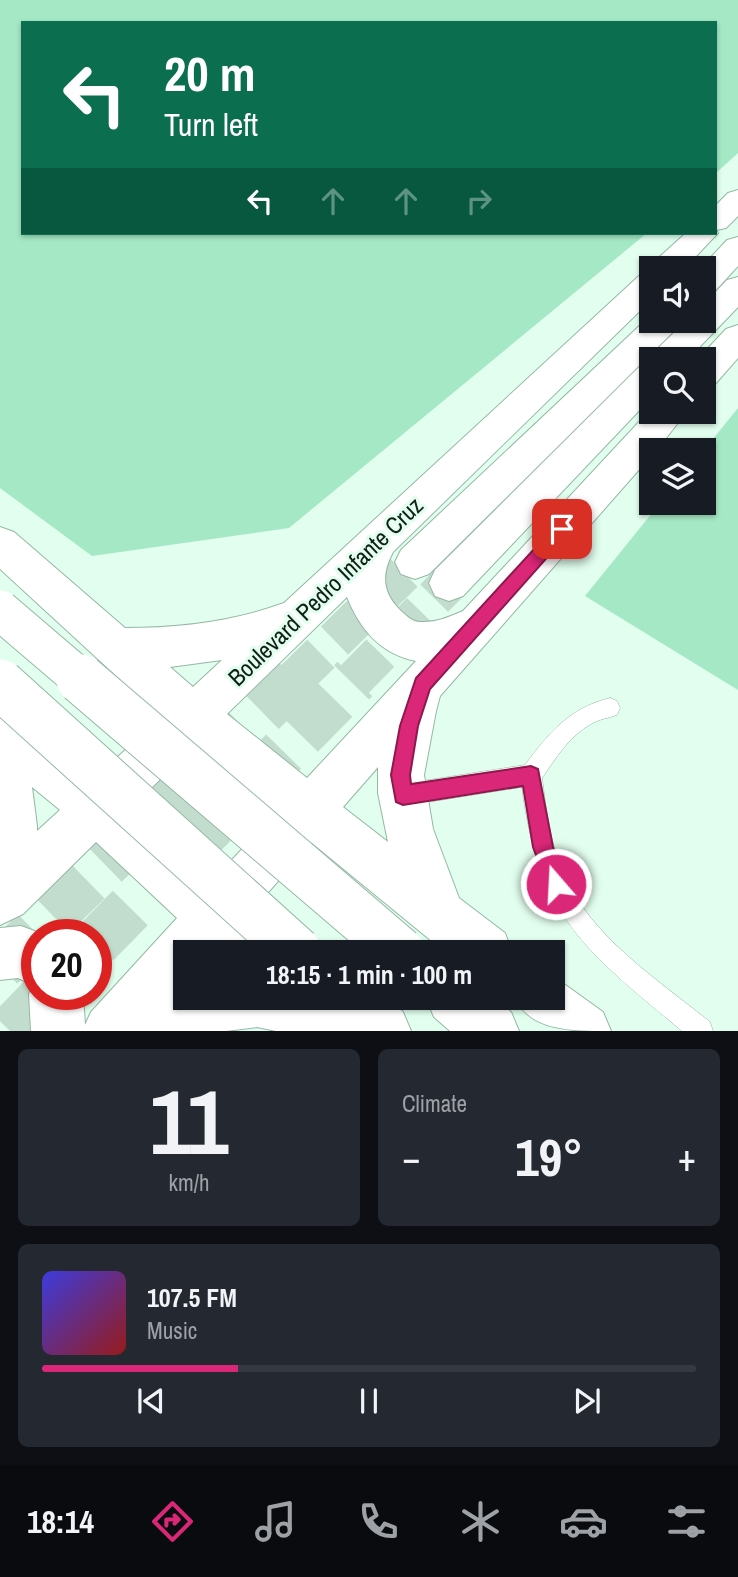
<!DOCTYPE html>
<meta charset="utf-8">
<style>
:root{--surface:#171b24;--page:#242831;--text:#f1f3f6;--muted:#9ea1a6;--line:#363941;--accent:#db2777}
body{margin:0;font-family:"Archivo Narrow",sans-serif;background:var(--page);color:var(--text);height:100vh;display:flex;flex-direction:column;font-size:26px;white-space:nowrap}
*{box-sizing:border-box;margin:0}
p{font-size:23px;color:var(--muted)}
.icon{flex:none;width:38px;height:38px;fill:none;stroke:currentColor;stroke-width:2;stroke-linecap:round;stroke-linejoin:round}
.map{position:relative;height:1031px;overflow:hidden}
.drawer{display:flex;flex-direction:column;gap:18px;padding:18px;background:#0d0f14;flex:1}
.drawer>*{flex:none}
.top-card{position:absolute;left:21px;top:21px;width:696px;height:214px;border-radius:0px;box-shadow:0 2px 5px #0004;background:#0b6e4f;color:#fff;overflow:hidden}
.controls{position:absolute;left:639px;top:256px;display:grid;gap:14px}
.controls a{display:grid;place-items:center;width:77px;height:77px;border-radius:0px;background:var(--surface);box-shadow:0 2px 5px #0004;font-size:35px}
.speed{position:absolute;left:21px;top:919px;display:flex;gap:14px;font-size:35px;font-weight:700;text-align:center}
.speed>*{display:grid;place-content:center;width:91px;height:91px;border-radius:50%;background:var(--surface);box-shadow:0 2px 5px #0004;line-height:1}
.speed .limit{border:10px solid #d22;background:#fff;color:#111}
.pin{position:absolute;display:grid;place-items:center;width:60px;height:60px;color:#fff;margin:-30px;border-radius:14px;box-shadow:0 4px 10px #0006}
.me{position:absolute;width:77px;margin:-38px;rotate:341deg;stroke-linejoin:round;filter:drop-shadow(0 0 5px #0008)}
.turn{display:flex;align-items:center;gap:24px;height:147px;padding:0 28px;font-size:32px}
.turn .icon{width:91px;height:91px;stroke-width:2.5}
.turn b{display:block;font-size:49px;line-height:60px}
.lanes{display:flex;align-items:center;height:66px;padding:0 28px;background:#0003;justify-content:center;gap:35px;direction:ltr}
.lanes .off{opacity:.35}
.big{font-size:52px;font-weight:700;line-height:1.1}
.drawer .widget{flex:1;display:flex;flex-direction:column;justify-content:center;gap:10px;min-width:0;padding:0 24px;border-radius:10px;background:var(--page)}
.drawer .dial{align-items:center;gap:0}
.dial b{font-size:91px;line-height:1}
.song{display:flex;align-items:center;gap:21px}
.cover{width:84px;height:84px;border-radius:10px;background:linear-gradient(135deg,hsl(240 70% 55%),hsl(0 70% 35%))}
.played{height:7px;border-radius:4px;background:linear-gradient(90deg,var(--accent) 30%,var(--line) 30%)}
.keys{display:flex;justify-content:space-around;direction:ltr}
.heat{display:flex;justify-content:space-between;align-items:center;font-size:38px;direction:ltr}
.drawer .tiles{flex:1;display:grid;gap:18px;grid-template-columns:1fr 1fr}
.widget:last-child{grid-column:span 2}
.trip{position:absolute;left:173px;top:940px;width:392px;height:70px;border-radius:0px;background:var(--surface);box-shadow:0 2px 5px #0004;font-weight:700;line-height:70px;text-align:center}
.tab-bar{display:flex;height:112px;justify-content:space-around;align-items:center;background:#090b0e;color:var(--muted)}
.tab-bar .icon{width:49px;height:49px}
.tab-bar .selected{color:var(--accent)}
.tab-bar b{font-size:32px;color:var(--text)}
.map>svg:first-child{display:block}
.green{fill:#a5e8c5}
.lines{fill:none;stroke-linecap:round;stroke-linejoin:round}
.trunk-tunnel-far1{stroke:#c2ddce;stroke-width:39;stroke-dasharray:39 19;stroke-linecap:butt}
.trunk-tunnel{stroke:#c2ddce;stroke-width:49;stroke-dasharray:49 24;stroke-linecap:butt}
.service-casing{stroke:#94b8a4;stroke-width:1}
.tertiary-casing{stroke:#94b8a4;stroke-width:2}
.secondary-casing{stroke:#94b8a4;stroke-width:2}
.trunk-casing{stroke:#94b8a4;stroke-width:2}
.service{fill:#fff;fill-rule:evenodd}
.tertiary{fill:#fff;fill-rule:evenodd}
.secondary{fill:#fff;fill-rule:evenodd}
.trunk{fill:#fff;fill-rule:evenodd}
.secondary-bridge-far1-casing{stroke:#94b8a4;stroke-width:41;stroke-linecap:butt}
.secondary-bridge-casing{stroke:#94b8a4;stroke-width:51;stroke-linecap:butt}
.secondary-bridge-far1{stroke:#fff;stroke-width:39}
.secondary-bridge{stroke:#fff;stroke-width:49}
.route{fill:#db2777;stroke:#8e194d;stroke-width:2}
.labels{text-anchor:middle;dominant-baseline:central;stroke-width:6;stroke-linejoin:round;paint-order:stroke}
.street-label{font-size:24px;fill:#111f17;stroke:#e1feee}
</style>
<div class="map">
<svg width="738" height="1031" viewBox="0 0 738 1031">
<rect width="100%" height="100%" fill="#e1feee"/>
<g class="green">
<polygon points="0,0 738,0 738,153 716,173 716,23 23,23 23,233 647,233 289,528 92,556 0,488"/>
<polygon points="738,408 738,690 585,596 661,502 704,502 704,450"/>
</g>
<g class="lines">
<g class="trunk-tunnel-far1">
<polyline points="293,681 415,562"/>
<polyline points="353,681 449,583"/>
</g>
<g class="trunk-tunnel">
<polyline points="96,943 355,679"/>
<polyline points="0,966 295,679"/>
<polyline points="10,1031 46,994"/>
</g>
<g class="service-casing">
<path id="service" d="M610,698l7,3 3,7 -3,7c-8,3 -18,4 -26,9 -22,12 -35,34 -49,54 4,31 8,65 21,95 27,63 95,107 147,149l3,9h-31c-96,-80 -143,-113 -160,-244l-119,19 -8,-3 -3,-8 3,-8 8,-3 122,-19c24,-32 44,-57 85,-67z"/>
</g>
<g class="tertiary-casing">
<g id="tertiary">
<polygon points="738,190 738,216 726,228 716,230 718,233 685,268 651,268 655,261 686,233 716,233 716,205 728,193"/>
<path d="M651,271v29l-258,252c-12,23 -11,41 8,59 6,5 11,11 19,11 15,1 29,-5 43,-11l188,-202v2h36l-30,39h-6v6l-211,240 -4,15 -12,64 9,54 26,69 46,35 7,19h-67l-133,-109 -63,71 22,19 7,19h-92v35l-9,9 9,-4v6h137l25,14 8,19h-80l-19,-4 -31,4h-195l-2,-37 4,-9 -15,-7 -18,2v-52l21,-2 21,8h-5v60h46l2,31 6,-13 86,-94 -81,-76 -73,72 -23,11v-216l18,7 77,62 66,-61 -161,-148v-42l14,5 111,96c55,0 107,-6 159,-25l356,-328zM347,597c13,32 33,57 69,64l-109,117 -80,-64zM222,660l-29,27 -23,-20zM194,746l82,67 -64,68 -81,-73zM378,767v26l10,49 -45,-35zM32,787l28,23 -23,21v-5z"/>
<polygon points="738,325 738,358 716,383 704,386 704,359 698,359 726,329"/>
<path d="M553,976l50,36 8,19c-41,0 -80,0 -96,-33h38z"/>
</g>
</g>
<g class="secondary-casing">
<g id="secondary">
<polygon points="320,998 387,998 403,1012 411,1031 343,1031 328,1017"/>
<polygon points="426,998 494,998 511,1012 519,1031 450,1031 434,1017"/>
</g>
</g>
<g class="trunk-casing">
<g id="trunk">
<polygon points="738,237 738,266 715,291 704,294 704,268 701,268 727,240"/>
<polygon points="738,277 738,307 688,359 651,359 656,350 687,320 704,320 704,304 727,280"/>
<polygon points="651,315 651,320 682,320 677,328 429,574 415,579 401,574 395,562 401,550"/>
<polygon points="651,363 651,398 463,596 449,601 435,596 429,583 435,570 639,367"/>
</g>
</g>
<use href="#service" class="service"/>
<use href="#tertiary" class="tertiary"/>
<use href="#secondary" class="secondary"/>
<use href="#trunk" class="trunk"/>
<g class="secondary-bridge-far1-casing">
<polyline id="secondary-bridge-far1" points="0,610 83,681"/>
</g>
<g class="secondary-bridge-casing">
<g id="secondary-bridge">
<polyline points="81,679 400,952"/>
<polyline points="0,684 297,952"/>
</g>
</g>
<use href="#secondary-bridge-far1" class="secondary-bridge-far1"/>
<use href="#secondary-bridge" class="secondary-bridge"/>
</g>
<polygon class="route" points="562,522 568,524 570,529 568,534 430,689 418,726 410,775 411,784 531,766 538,769 553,847 566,884 563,891 556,894 549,891 533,847 523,786 403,805 396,802 391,775 400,726 416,678 557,524"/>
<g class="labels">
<g class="street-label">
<text transform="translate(325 591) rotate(-44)">Boulevard Pedro Infante Cruz</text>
</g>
</g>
</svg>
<div class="controls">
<a><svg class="icon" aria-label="sound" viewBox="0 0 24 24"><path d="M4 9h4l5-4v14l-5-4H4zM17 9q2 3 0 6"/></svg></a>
<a><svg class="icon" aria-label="search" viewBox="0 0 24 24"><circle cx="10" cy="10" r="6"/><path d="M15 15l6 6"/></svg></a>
<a><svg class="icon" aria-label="layers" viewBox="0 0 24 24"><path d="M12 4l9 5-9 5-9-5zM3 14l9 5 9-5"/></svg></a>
</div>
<div class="speed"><div class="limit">20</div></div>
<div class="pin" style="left:562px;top:529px;background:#d93025"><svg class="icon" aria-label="arrive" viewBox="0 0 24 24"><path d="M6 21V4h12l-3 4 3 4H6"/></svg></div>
<svg class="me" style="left:556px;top:884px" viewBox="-20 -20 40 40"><circle r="17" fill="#db2777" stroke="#fff" stroke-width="3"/><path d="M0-11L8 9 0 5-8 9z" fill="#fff"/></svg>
<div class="trip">18:15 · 1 min · 100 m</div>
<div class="top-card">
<div class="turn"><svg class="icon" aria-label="left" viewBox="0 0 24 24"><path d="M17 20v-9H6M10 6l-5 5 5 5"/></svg><div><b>20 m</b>Turn left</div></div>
<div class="lanes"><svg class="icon" aria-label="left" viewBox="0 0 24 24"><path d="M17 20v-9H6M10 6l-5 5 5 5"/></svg><svg class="icon off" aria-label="ahead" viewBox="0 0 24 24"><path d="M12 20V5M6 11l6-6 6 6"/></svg><svg class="icon off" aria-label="ahead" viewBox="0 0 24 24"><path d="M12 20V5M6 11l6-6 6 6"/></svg><svg class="icon off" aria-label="right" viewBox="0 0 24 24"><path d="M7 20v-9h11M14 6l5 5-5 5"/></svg></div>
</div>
</div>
<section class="drawer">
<div class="tiles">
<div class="widget dial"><b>11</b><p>km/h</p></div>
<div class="widget"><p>Climate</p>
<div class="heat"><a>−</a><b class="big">19°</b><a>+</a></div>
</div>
<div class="widget">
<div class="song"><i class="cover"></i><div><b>107.5 FM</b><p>Music</p></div></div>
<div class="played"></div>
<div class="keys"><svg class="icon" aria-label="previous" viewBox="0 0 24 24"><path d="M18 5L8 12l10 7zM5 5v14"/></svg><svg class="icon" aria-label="pause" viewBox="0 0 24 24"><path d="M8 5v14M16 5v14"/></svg><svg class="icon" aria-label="next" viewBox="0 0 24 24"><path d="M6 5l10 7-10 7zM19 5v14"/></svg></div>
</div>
</div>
</section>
<nav class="tab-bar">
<b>18:14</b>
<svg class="icon selected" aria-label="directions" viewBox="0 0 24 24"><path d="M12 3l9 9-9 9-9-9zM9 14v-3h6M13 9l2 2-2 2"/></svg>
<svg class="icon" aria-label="music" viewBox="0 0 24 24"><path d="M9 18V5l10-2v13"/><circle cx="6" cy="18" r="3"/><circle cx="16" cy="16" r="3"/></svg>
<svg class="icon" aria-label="phone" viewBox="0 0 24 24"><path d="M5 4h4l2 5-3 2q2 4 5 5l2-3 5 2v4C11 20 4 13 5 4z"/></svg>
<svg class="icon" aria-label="climate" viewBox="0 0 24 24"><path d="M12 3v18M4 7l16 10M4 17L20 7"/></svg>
<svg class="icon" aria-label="car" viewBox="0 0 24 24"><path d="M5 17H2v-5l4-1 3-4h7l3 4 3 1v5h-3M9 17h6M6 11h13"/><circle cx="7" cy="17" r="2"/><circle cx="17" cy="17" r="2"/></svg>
<svg class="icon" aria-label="filters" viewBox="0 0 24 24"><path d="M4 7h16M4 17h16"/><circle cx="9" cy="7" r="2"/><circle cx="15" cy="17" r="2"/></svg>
</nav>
